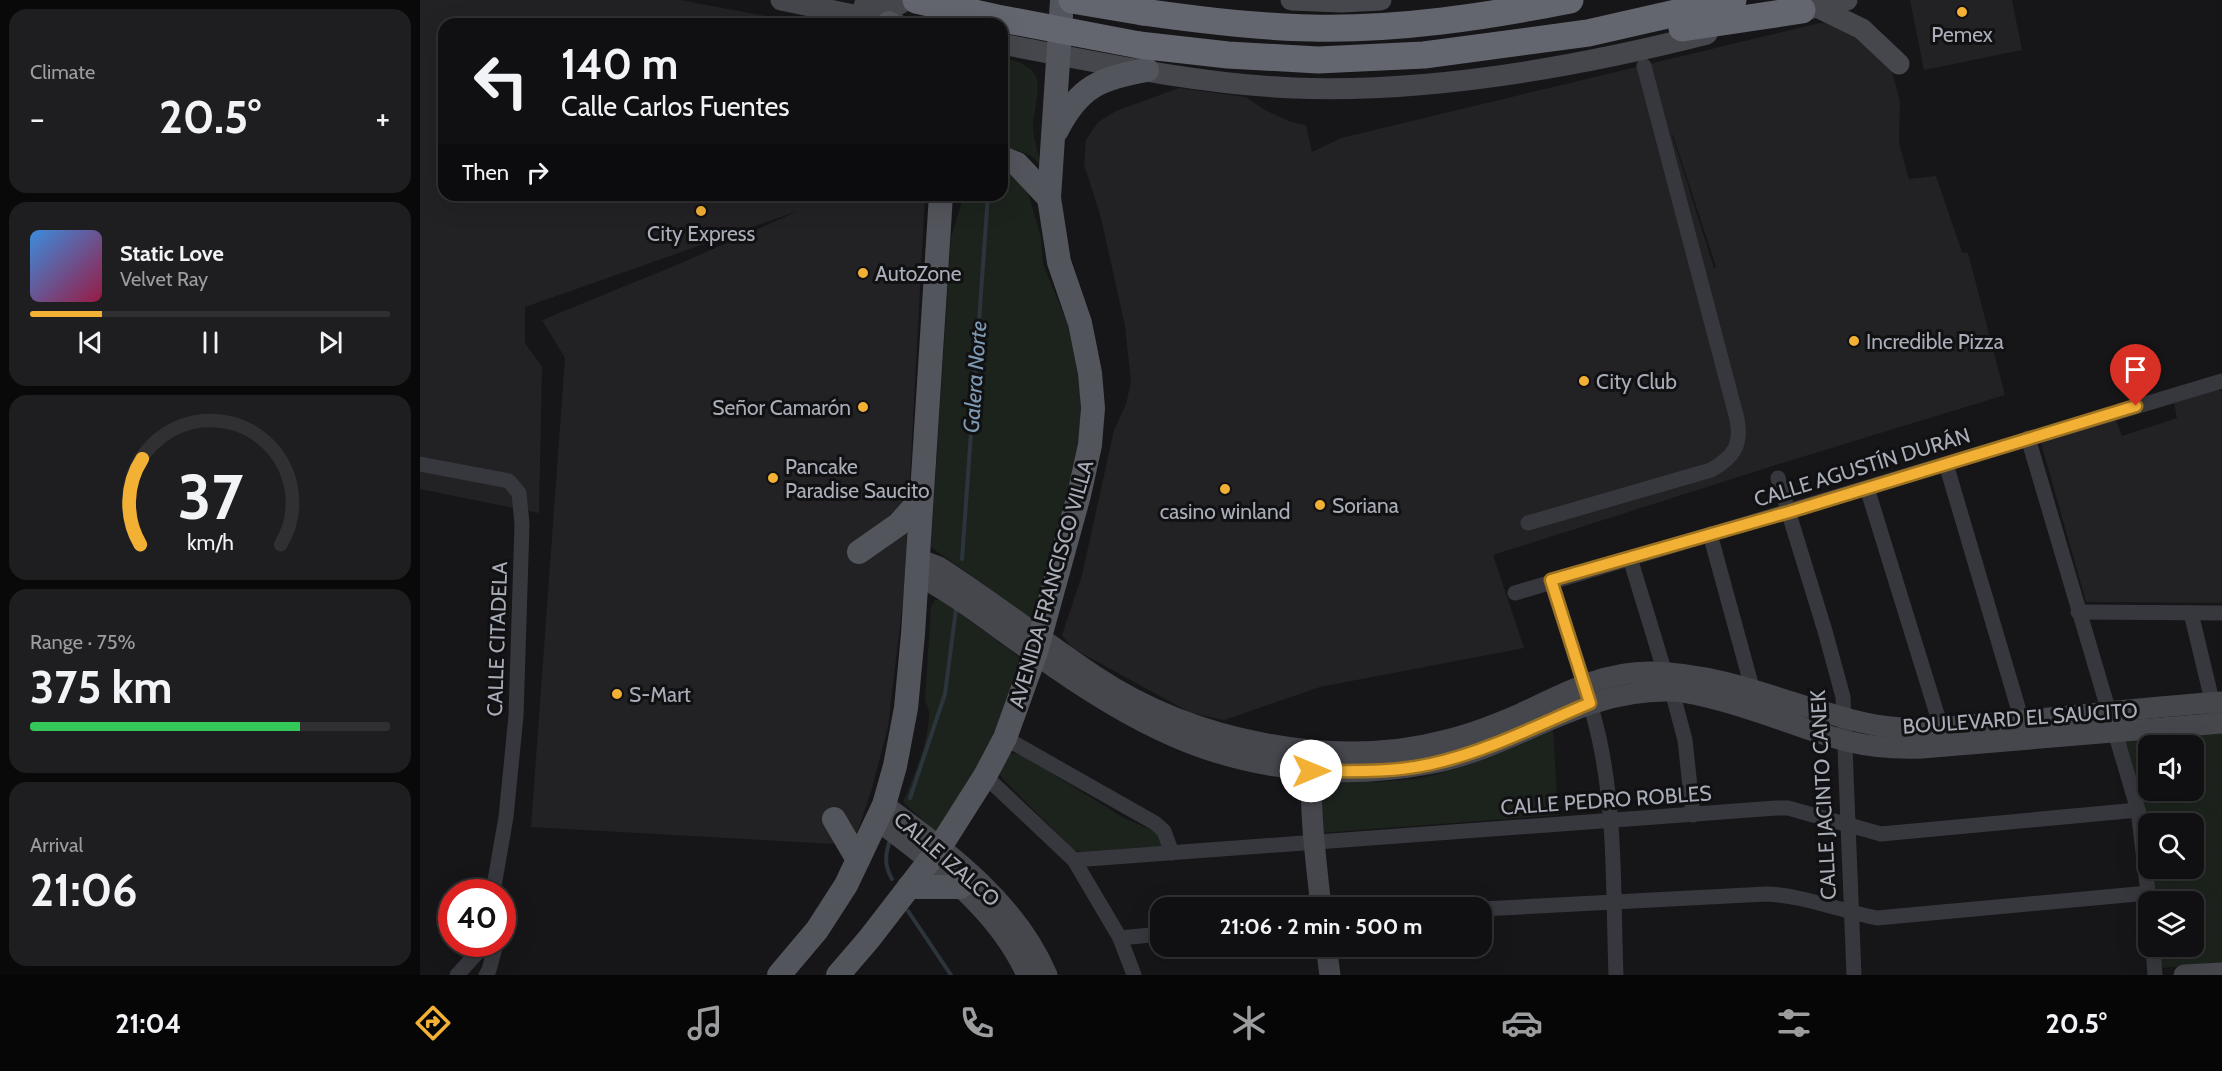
<!DOCTYPE html>
<meta charset="utf-8">
<style>
:root{--surface:#101012;--page:#1e1e20;--text:#f1f3f6;--muted:#9c9d9f;--line:#303032;--accent:#f2b134}
body{margin:0;font-family:Cabin,sans-serif;background:var(--page);color:var(--text);height:100vh;display:flex;flex-direction:column;font-size:22px;white-space:nowrap}
*{box-sizing:border-box;margin:0}
p{font-size:20px;color:var(--muted)}
.icon{flex:none;width:33px;height:33px;fill:none;stroke:currentColor;stroke-width:2;stroke-linecap:round;stroke-linejoin:round}
.map{position:relative;flex:1;overflow:hidden}
.drawer{display:flex;flex-direction:column;gap:9px;padding:9px;background:#09090a;width:420px}
.drawer>*{flex:none}
.guide{position:absolute;left:18px;top:18px;width:570px;height:183px;border-radius:18px;box-shadow:0 6px 24px #0002,0 0 0 2px var(--line);background:#101012;color:var(--text);overflow:hidden}
.buttons{position:absolute;left:1718px;top:735px;display:grid;gap:12px}
.buttons a{display:grid;place-items:center;width:66px;height:66px;border-radius:12px;background:var(--surface);box-shadow:0 6px 24px #0002,0 0 0 2px var(--line);font-size:30px}
.speed{position:absolute;left:18px;top:879px;display:flex;gap:12px;font-size:30px;font-weight:700;text-align:center}
.speed>*{display:grid;place-content:center;width:78px;height:78px;border-radius:50%;background:var(--surface);box-shadow:0 6px 24px #0002,0 0 0 2px var(--line);line-height:1}
.speed .limit{border:9px solid #d22;background:#fff;color:#111}
.pin{position:absolute;display:grid;place-items:center;width:51px;height:51px;color:#fff;margin:-62px -26px;border-radius:50% 50% 50% 0;rotate:-45deg;box-shadow:0 0 6px #0007}
.pin .icon{rotate:45deg}
.me{position:absolute;width:66px;margin:-33px;rotate:90deg;stroke-linejoin:round;filter:drop-shadow(0 0 4px #0008)}
.turn{display:flex;align-items:center;gap:21px;height:126px;padding:0 24px;font-size:27px}
.turn .icon{width:78px;height:78px;stroke-width:2.5}
.turn b{display:block;font-size:42px;line-height:51px}
.then{display:flex;align-items:center;height:57px;padding:0 24px;background:#0003;gap:12px;font-size:22px}
.big{font-size:45px;font-weight:800;line-height:1.1}
.drawer .widget{flex:1;display:flex;flex-direction:column;justify-content:center;gap:9px;min-width:0;padding:0 21px;border-radius:18px;background:var(--page)}
.drawer .dial{align-items:center;gap:0}
.dial svg{height:156px;overflow:visible;fill:none;stroke:var(--line);stroke-width:7;stroke-linecap:round;text-anchor:middle}
.dial text{fill:var(--text);stroke:none}
.song{display:flex;align-items:center;gap:18px}
.cover{width:72px;height:72px;border-radius:9px;background:linear-gradient(135deg,hsl(210 70% 55%),hsl(340 70% 35%))}
.played{height:6px;border-radius:3px;background:linear-gradient(90deg,var(--accent) 20%,var(--line) 20%)}
.keys{display:flex;justify-content:space-around;direction:ltr}
.heat{display:flex;justify-content:space-between;align-items:center;font-size:33px;direction:ltr}
.charge{height:9px;border-radius:4px;background:linear-gradient(90deg,#34c759 75%,var(--line) 0)}
.trip{position:absolute;left:730px;top:897px;width:342px;height:60px;border-radius:18px;background:var(--surface);box-shadow:0 6px 24px #0002,0 0 0 2px var(--line);font-weight:800;line-height:60px;text-align:center}
.dock{display:flex;height:96px;justify-content:space-around;align-items:center;background:#060607;color:var(--muted)}
.dock .icon{width:42px;height:42px}
.dock .selected{color:var(--accent)}
.dock b{font-size:27px;color:var(--text)}
main{display:flex;flex:1;min-height:0}
.map>svg:first-child{display:block}
.built{fill:#222225;fill-rule:evenodd}
.green{fill:#1c231d;fill-rule:evenodd}
.lines{fill:none;stroke-linecap:round;stroke-linejoin:round}
.stream{stroke:#2c353c;stroke-width:4}
.street{stroke:#37383d;stroke-width:15}
.secondary{stroke:#45474d;stroke-width:21}
.primary{stroke:#53555c;stroke-width:24}
.highway{stroke:#63666e;stroke-width:27}
.highway-bridge{stroke:#63666e;stroke-width:27}
.route-casing{stroke:#9d7322;stroke-width:15}
.route{stroke:#f2b134;stroke-width:10}
.poi-dot{fill:#f2b134;stroke:#111113;stroke-width:2}
.labels{text-anchor:middle;dominant-baseline:central;stroke-width:6;stroke-linejoin:round;paint-order:stroke}
.poi-label{font-size:21px;fill:#a8adb8;stroke:#111113;text-anchor:start}
.street-label{font-size:21px;fill:#a8adb8;stroke:#111113}
.water-label{font-size:22px;font-style:italic;fill:#7f9bb3;stroke:#111113}
</style>
<main>
<section class="drawer">
<div class="widget"><p>Climate</p>
<div class="heat"><a>−</a><b class="big">20.5°</b><a>+</a></div>
</div>
<div class="widget">
<div class="song"><i class="cover"></i><div><b>Static Love</b><p>Velvet Ray</p></div></div>
<div class="played"></div>
<div class="keys"><svg class="icon" aria-label="previous" viewBox="0 0 24 24"><path d="M18 5L8 12l10 7zM5 5v14"/></svg><svg class="icon" aria-label="pause" viewBox="0 0 24 24"><path d="M8 5v14M16 5v14"/></svg><svg class="icon" aria-label="next" viewBox="0 0 24 24"><path d="M6 5l10 7-10 7zM19 5v14"/></svg></div>
</div>
<div class="widget dial"><svg viewBox="0 0 100 80">
<path d="M14 69A42 42 0 1 1 86 69"/>
<path d="M14 69A42 42 0 0 1 15 25" stroke="#f2b134"/>
<text x="50" y="56" font-size="32" font-weight="700">37</text>
<text x="50" y="72" font-size="11">km/h</text>
</svg></div>
<div class="widget"><p>Range · 75%</p><b class="big">375 km</b><div class="charge"></div></div>
<div class="widget"><p>Arrival</p><b class="big">21:06</b></div>
</section>
<div class="map">
<svg width="1802" height="975" viewBox="0 0 1802 975">
<rect width="100%" height="100%" fill="#161618"/>
<g class="built">
<polygon points="0,0 260,0 389,24 24,24 24,195 505,195 484,591 468,727 451,792 433,845 111,827 145,358 122,320 259,264 378,211 105,307 105,343 122,367 119,513 0,489"/>
<polygon points="1490,0 1592,0 1602,50 1504,70"/>
<path d="M1400,23l19,1 44,30 9,18 8,29 -1,42 10,36 27,-3 26,76 6,1 37,142 -226,69 -286,91 31,93 -204,39 -96,33 -33,-7 -119,-65 -10,-13 20,-60 32,-145 12,-26 5,-22 -6,-56 -25,-112 -16,-49 2,-25 12,-18 18,-11 63,-23 67,9 17,12 28,13 15,3 6,27 29,-14zM1253,135l43,132 -2,1 -42,-133z"/>
<polygon points="1800,389 1802,394 1802,603 1666,602 1621,443 1695,418 1702,436 1757,418 1754,403"/>
</g>
<g class="green">
<path d="M582,57c48,12 35,29 31,67 -1,13 6,29 8,42 -11,-14 -23,-17 -39,-17z"/>
<polygon points="582,166 598,176 609,196 621,237 623,264 652,334 660,383 660,427 658,448 614,620 511,547 531,238 544,195 582,195"/>
<path d="M515,600h7l81,60 -29,78 -56,96 -35,-32c11,-27 26,-59 26,-89 0,-5 -3,-9 -4,-13l6,-93z"/>
<path d="M1133,728l5,87 -239,18v-53c36,2 74,4 110,-4 43,-10 84,-28 124,-48z"/>
<path d="M1802,730v233l-60,5 -3,-21 34,-1v-44l-39,-1 -4,-32 43,-1v-44h-45v26l-27,-111zM1728,746h45v44h-45z"/>
<polygon points="590,753 602,755 704,818 734,831 742,838 742,846 661,852 654,850 584,780 579,773"/>
</g>
<g class="lines">
<g class="stream">
<polyline points="542,559 568,195"/>
<polyline points="490,798 525,694 536,609"/>
<path d="M470,840c-5,15 -6,25 2,39"/>
<polyline points="488,911 531,975"/>
</g>
<g class="street">
<polyline points="1608,438 1718,810 1729,901"/>
<polyline points="0,464 89,481 99,493 102,524 96,716 86,817 73,892"/>
<polyline points="1526,464 1602,721"/>
<polyline points="1358,478 1405,631 1423,697 1434,975"/>
<polyline points="1447,488 1521,727"/>
<path d="M1108,523l183,-53c23,-13 31,-25 26,-51l-93,-353"/>
<polyline points="1290,534 1333,691"/>
<polyline points="1210,558 1245,673"/>
<path d="M1131,581c16,52 36,104 48,157 17,77 14,159 17,237"/>
<polyline points="1095,593 1802,381"/>
<polyline points="1658,612 1802,613"/>
<polyline points="1771,613 1795,713"/>
<polyline points="1252,691 1265,740 1273,815"/>
<polyline points="585,738 735,823 744,831 752,853"/>
<polyline points="565,776 654,860 700,938 714,975"/>
<polyline points="654,860 1356,808 1368,808 1461,834 1718,810"/>
<path d="M1062,909l284,-15c36,1 75,17 111,24l271,-25"/>
<polyline points="700,938 741,934"/>
<polyline points="1733,946 1735,975"/>
<polyline points="37,975 58,952 60,944"/>
<polyline points="66,975 69,970 76,944"/>
</g>
<g class="secondary">
<polyline points="361,0 477,24"/>
<polyline points="871,0 921,2 961,0"/>
<path d="M444,6c15,3 29,5 41,-6"/>
<polyline points="1397,7 1442,29 1479,64"/>
<polyline points="1367,14 1427,0"/>
<path d="M582,44c94,18 196,40 292,44 134,5 283,-21 413,-54"/>
<path d="M498,559l21,8c54,35 104,74 156,109 97,65 239,94 352,64 25,-6 48,-15 71,-25 43,-20 84,-44 134,-43 53,1 102,18 152,34 28,8 56,18 86,21 33,4 68,-1 102,-4 77,-6 153,-16 230,-21"/>
<path d="M497,575c42,21 78,52 117,78 43,31 90,62 139,83 79,35 170,44 255,28 86,-15 150,-75 242,-73 12,0 25,3 37,6 48,11 92,31 139,44 25,6 50,8 76,7l300,-25"/>
<path d="M893,757c-5,49 3,101 8,151"/>
<path d="M464,805c63,47 131,95 163,170"/>
<path d="M457,820c57,43 120,88 150,155"/>
<polyline points="906,946 910,975"/>
<polyline points="1764,975 1802,973"/>
</g>
<g class="primary">
<polyline points="469,23 470,24"/>
<path d="M637,130c22,-43 43,-52 90,-60"/>
<polyline points="582,158 597,164 629,198"/>
<polyline points="439,552 479,524 501,499"/>
<polyline points="414,819 438,860"/>
<polyline points="489,887 540,887"/>
<polyline points="359,975 397,930 426,885 464,805 475,766 486,708 493,634 521,195"/>
<polyline points="418,975 449,939 520,847 565,776 585,738 615,655 659,495 670,445 673,408 670,373 660,323 639,262 629,198 642,0"/>
</g>
<g class="highway">
<path d="M723,12c56,8 112,15 168,16 87,2 173,-11 259,-28"/>
<polyline points="1262,28 1382,10"/>
<polyline points="719,45 808,55 898,60 1004,55 1168,33 1313,0"/>
</g>
<g class="highway-bridge">
<polyline points="496,0 577,18 719,45"/>
<polyline points="652,0 723,12"/>
</g>
</g>
<g class="lines">
<g class="route-casing">
<path id="route" d="M891,771c40,0 80,2 120,-7 55,-12 107,-39 159,-61l-39,-123 238,-68 347,-106"/>
</g>
<use href="#route" class="route"/>
</g>
<g class="poi-dot">
<circle cx="1542" cy="12" r="6"/>
<circle cx="281" cy="211" r="6"/>
<circle cx="443" cy="273" r="6"/>
<circle cx="1434" cy="341" r="6"/>
<circle cx="1164" cy="381" r="6"/>
<circle cx="443" cy="407" r="6"/>
<circle cx="353" cy="478" r="6"/>
<circle cx="805" cy="489" r="6"/>
<circle cx="900" cy="505" r="6"/>
<circle cx="197" cy="694" r="6"/>
</g>
<g class="labels">
<g class="poi-label">
<text x="1542" y="34" text-anchor="middle">Pemex</text>
<text x="281" y="233" text-anchor="middle">City Express</text>
<text x="455" y="273">AutoZone</text>
<text x="1446" y="341">Incredible Pizza</text>
<text x="1176" y="381">City Club</text>
<text x="431" y="407" text-anchor="end">Señor Camarón</text>
<text x="365" y="466">Pancake<tspan x="365" dy="24">Paradise Saucito</tspan></text>
<text x="912" y="505">Soriana</text>
<text x="805" y="511" text-anchor="middle">casino winland</text>
<text x="209" y="694">S-Mart</text>
</g>
<g class="street-label">
<text transform="translate(1442 467) rotate(-17)">CALLE AGUSTÍN DURÁN</text>
<text transform="translate(631 584) rotate(-74)">AVENIDA FRANCISCO VILLA</text>
<text transform="translate(77 639) rotate(-88)">CALLE CITADELA</text>
<text transform="translate(1600 718) rotate(-4)">BOULEVARD EL SAUCITO</text>
<text transform="translate(1403 795) rotate(-93)">CALLE JACINTO CANEK</text>
<text transform="translate(1186 800) rotate(-4)">CALLE PEDRO ROBLES</text>
<text transform="translate(527 859) rotate(41)">CALLE IZALCO</text>
</g>
<g class="water-label">
<text transform="translate(555 377) rotate(-86)">Galera Norte</text>
</g>
</g>
</svg>
<div class="buttons">
<a><svg class="icon" aria-label="sound" viewBox="0 0 24 24"><path d="M4 9h4l5-4v14l-5-4H4zM17 9q2 3 0 6"/></svg></a>
<a><svg class="icon" aria-label="search" viewBox="0 0 24 24"><circle cx="10" cy="10" r="6"/><path d="M15 15l6 6"/></svg></a>
<a><svg class="icon" aria-label="layers" viewBox="0 0 24 24"><path d="M12 4l9 5-9 5-9-5zM3 14l9 5 9-5"/></svg></a>
</div>
<div class="speed"><div class="limit">40</div></div>
<div class="pin" style="left:1716px;top:406px;background:#d93025"><svg class="icon" aria-label="arrive" viewBox="0 0 24 24"><path d="M6 21V4h12l-3 4 3 4H6"/></svg></div>
<svg class="me" style="left:891px;top:771px" viewBox="-20 -20 40 40"><circle r="19" fill="#fff"/><path d="M0-13L10 11 0 6-10 11z" fill="#f2b134"/></svg>
<div class="trip">21:06 · 2 min · 500 m</div>
<div class="guide">
<div class="turn"><svg class="icon" aria-label="left" viewBox="0 0 24 24"><path d="M17 20v-9H6M10 6l-5 5 5 5"/></svg><div><b>140 m</b>Calle Carlos Fuentes</div></div>
<div class="then">Then<svg class="icon" aria-label="right" viewBox="0 0 24 24"><path d="M7 20v-9h11M14 6l5 5-5 5"/></svg></div>
</div>
</div>
</main>
<nav class="dock">
<b>21:04</b>
<svg class="icon selected" aria-label="directions" viewBox="0 0 24 24"><path d="M12 3l9 9-9 9-9-9zM9 14v-3h6M13 9l2 2-2 2"/></svg>
<svg class="icon" aria-label="music" viewBox="0 0 24 24"><path d="M9 18V5l10-2v13"/><circle cx="6" cy="18" r="3"/><circle cx="16" cy="16" r="3"/></svg>
<svg class="icon" aria-label="phone" viewBox="0 0 24 24"><path d="M5 4h4l2 5-3 2q2 4 5 5l2-3 5 2v4C11 20 4 13 5 4z"/></svg>
<svg class="icon" aria-label="climate" viewBox="0 0 24 24"><path d="M12 3v18M4 7l16 10M4 17L20 7"/></svg>
<svg class="icon" aria-label="car" viewBox="0 0 24 24"><path d="M5 17H2v-5l4-1 3-4h7l3 4 3 1v5h-3M9 17h6M6 11h13"/><circle cx="7" cy="17" r="2"/><circle cx="17" cy="17" r="2"/></svg>
<svg class="icon" aria-label="filters" viewBox="0 0 24 24"><path d="M4 7h16M4 17h16"/><circle cx="9" cy="7" r="2"/><circle cx="15" cy="17" r="2"/></svg>
<b>20.5°</b>
</nav>
